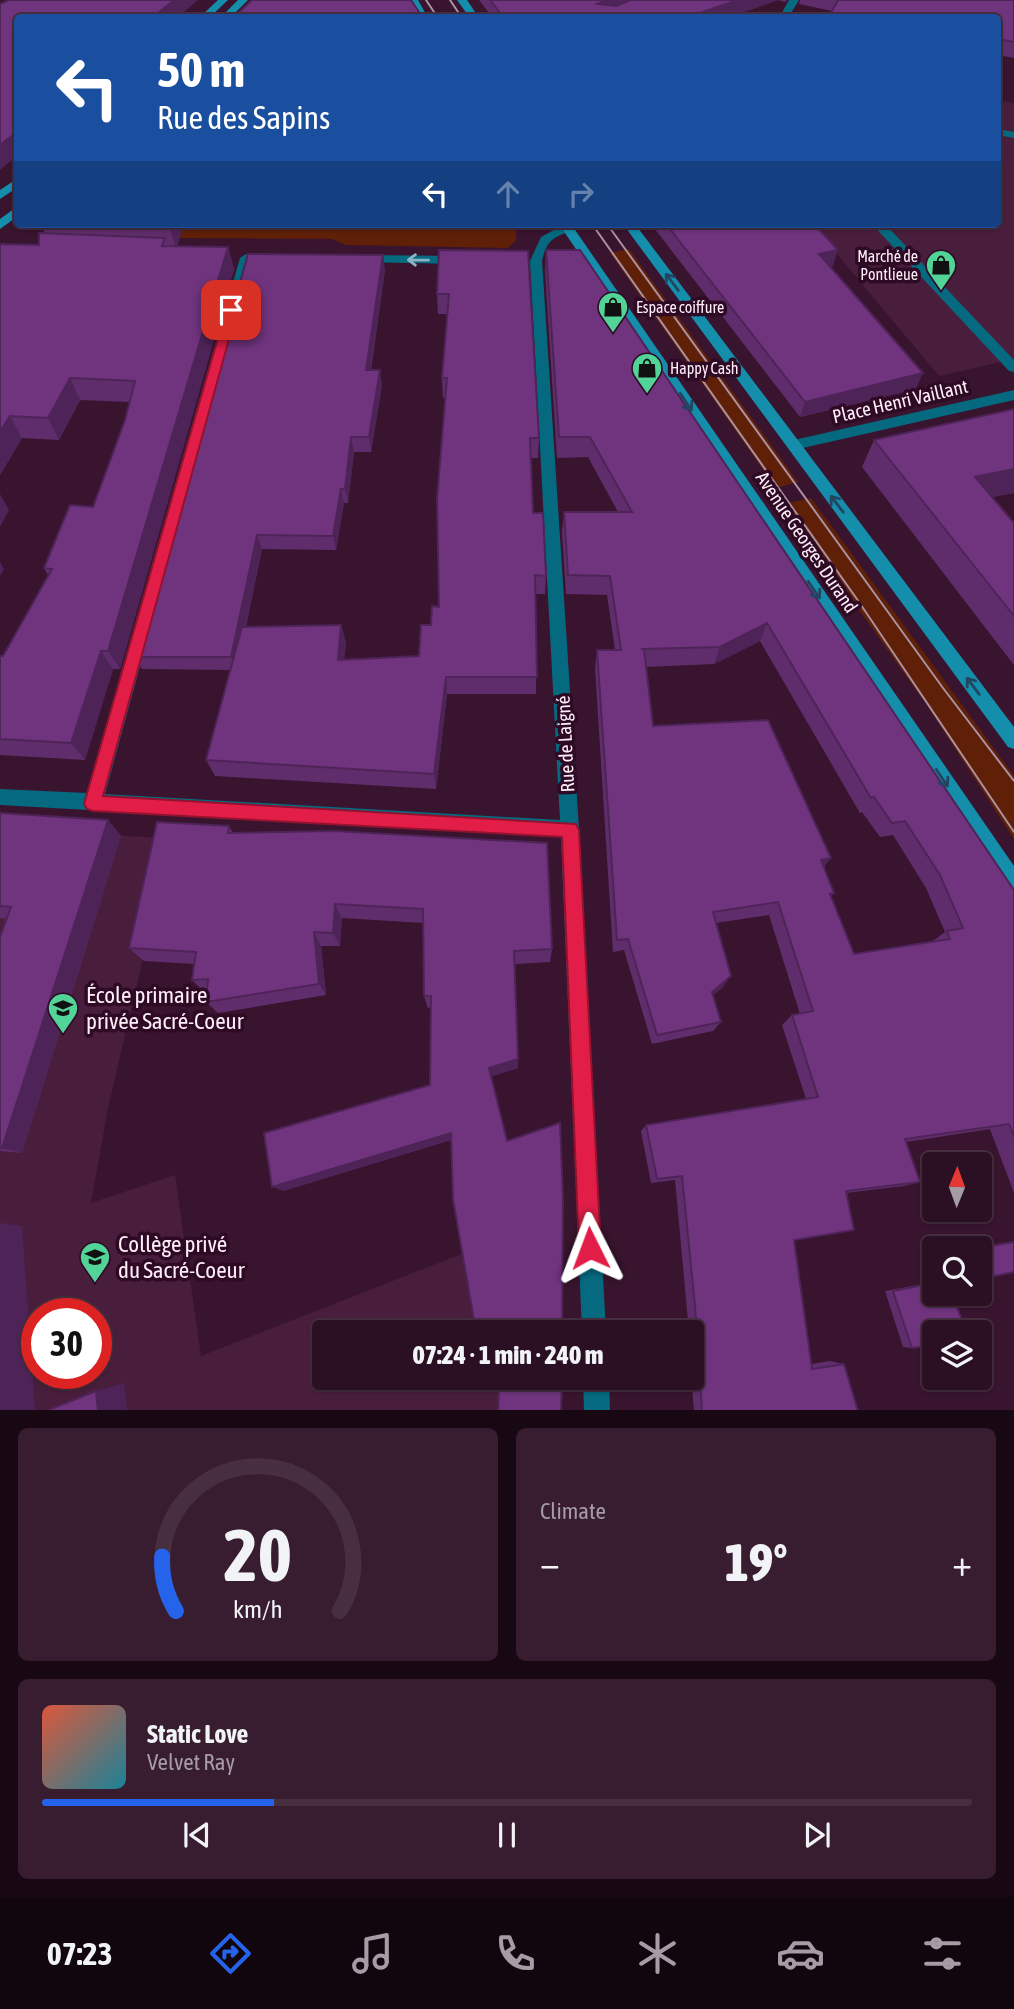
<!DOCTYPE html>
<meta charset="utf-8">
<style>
:root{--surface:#2b0f22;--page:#371d2f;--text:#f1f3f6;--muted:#a69ca5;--line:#472f40;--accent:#2563eb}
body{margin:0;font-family:"Asap Condensed",sans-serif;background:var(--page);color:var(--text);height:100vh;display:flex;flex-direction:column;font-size:26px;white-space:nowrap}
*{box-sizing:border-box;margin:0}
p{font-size:23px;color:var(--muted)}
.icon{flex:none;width:38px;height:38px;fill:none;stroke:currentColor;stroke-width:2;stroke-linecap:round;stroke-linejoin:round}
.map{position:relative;height:1410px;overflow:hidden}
.drawer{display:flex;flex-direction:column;gap:18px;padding:18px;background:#180813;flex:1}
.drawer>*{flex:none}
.banner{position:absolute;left:14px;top:14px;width:987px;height:214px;border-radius:7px;box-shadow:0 2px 5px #0004,0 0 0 2px var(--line);background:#1a4fa0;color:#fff;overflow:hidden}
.needle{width:46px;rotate:1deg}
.fabs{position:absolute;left:922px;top:1152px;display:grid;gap:14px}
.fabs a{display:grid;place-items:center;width:70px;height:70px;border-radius:7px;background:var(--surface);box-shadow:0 2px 5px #0004,0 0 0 2px var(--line);font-size:35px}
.speed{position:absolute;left:21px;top:1298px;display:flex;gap:14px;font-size:35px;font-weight:700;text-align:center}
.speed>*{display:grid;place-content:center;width:91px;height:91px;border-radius:50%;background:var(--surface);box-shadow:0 2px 5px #0004,0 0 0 2px var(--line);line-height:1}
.speed .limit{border:10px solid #d22;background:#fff;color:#111}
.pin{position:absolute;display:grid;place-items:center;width:60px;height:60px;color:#fff;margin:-30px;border-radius:14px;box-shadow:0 4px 10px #0006}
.me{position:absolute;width:77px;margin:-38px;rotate:357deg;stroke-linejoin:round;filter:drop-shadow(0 0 5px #0008)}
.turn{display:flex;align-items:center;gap:24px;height:147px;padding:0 28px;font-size:32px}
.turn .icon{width:91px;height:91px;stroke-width:2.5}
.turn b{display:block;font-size:49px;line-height:60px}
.lanes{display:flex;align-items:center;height:66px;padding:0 28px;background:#0003;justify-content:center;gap:35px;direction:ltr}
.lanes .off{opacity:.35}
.big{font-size:52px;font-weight:800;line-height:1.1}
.drawer .card{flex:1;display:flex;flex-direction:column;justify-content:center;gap:10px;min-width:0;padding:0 24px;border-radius:10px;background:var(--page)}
.drawer .dial{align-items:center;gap:0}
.dial svg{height:182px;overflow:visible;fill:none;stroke:var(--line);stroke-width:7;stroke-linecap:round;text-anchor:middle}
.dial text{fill:var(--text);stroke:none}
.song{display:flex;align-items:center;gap:21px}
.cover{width:84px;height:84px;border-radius:10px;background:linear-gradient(135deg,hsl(10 70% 55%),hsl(190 70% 35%))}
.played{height:7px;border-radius:4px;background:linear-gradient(90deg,var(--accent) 25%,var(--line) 25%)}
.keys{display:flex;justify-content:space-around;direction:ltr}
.heat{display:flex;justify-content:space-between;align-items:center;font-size:38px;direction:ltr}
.drawer .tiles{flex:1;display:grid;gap:18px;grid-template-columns:1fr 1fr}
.card:last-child{grid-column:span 2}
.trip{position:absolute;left:312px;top:1320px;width:392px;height:70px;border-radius:7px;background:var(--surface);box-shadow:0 2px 5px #0004,0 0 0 2px var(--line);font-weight:800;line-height:70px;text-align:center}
.menu{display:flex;height:112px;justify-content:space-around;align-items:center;background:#11060e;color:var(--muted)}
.menu .icon{width:49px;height:49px}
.menu .selected{color:var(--accent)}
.menu b{font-size:32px;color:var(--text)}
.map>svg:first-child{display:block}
.built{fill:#491e3c;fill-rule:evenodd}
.green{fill:#5f2007}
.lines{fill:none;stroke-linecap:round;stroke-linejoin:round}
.minor{fill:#056a80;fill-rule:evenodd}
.secondary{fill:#148eab;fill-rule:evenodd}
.tram{stroke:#aa91a1;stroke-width:2}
.wall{fill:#602d6c;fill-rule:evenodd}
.shaded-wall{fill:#4e2458}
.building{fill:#70347e;stroke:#4e2458;stroke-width:2;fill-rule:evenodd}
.oneway{stroke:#8eb3c2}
.oneway2{stroke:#224561}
.route{fill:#e11d48;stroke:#92132f;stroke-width:2}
.labels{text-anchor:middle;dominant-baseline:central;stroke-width:7;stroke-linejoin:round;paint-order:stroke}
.far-poi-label{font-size:16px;fill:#feeff8;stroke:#2e0a25;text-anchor:start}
.street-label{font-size:19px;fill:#feeff8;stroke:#2e0a25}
.near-poi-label{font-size:23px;fill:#feeff8;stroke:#2e0a25;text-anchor:start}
</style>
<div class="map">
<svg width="1014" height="1411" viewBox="0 0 1014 1411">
<rect width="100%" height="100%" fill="#39142e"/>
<g class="built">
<polygon points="998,100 1014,103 1014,359 939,376 812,224 998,224"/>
<path d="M0,828l175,11 -25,90 -42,179 -17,95 84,-28 26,181 263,-103 13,79h-153v45h172l63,33h-559zM37,1314h59v60h-59z"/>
</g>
<g class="green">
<polygon points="184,224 516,224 516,240 508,248 346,245 332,239 179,238"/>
<polygon points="629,249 798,482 776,488 610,253"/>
<polygon points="811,498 1014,776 1014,839 926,704 784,504"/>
</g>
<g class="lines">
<g class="minor">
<polygon points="789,0 799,0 788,18 779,18"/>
<polygon points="998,129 1014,132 1014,138 998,135"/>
<path d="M565,224h20c-20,14 -37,6 -43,37l37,568 27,503h-24l-21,-495 -561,-32v-16l87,4 153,-535 6,-4 6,4 -147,536 455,26 -30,-559 11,-24z"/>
<polygon points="872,224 885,224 1014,360 1014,372 1009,371"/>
<polygon points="361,255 462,256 468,260 462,264 357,262 355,259"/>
<polygon points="1014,390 1014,400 794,450 787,445 794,440"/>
<polygon points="583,1377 609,1377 610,1411 584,1411"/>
</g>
<g class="secondary">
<polygon points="218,0 228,0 209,18 199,18"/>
<polygon points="238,0 248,0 230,18 220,18"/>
<polygon points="408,0 418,0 428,18 419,18"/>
<polygon points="457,0 467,0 479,18 470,18"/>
<polygon points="18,178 18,187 0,199 0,190"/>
<polygon points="18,206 18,216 0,229 0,219"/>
<polygon points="559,224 571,224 1014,866 1014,892 1007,890"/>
<polygon points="623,224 635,224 1014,727 1014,749 1008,747"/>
</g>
<g class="tram">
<polyline points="426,0 438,18"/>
<polyline points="450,0 462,18"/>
<polyline points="592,224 859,602 1014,832"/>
<polyline points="607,224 943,688 1014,781"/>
</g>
</g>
<g class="wall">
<polygon points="479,0 787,0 785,2 778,0 727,18 493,18"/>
<polygon points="800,0 1014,0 1014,58 998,55 998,18 830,18 832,11 799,4"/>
<polygon points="41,224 184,224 177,246 228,247 234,269 120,669 113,669 85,760 0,755 0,656 3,656 48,575 44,568 93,507 125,420 130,402 80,400 59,440 22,438 0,475 0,244 39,245 45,233"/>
<polygon points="651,224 814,224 833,266 830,267 916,389 800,417"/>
<polygon points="439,250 539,438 538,458 531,458 533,513 546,576 545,594 536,594 536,694 447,694 436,789 215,776 206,760 231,670 142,669 134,657 385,270 371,370 382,385 371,452 354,452 348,503 344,503 336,550 262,549 246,627 341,625 346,643 344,659 419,656 439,607 445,398 443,398 442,378 447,314 438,314 437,294"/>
<path d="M546,250l468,640v303l-24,-64 -84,13 14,40 -16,4 -58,7 -52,47 17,124 19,-3 14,3 14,47h-164l-3,-39v-40h-2l-14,-152 -24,3 -10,-52 5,-6 160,-26 -24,-74 10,-10 8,-1 -31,-99 -53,8 7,64 -10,8 8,27 -8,9 -61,13 -28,-94 -11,2 -18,-284 2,-18h18l-8,-55 -41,-1 -4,-62 2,-20h54l-30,-55 -31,1 -12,-187zM760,641l100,172 2,-1 18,25 13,-2 33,53 19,44 -12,9 -79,13 -23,-58 3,-3 -10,-26 -171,-141 -7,-59 68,-3z"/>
<polygon points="874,440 1014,493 992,497 1014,523 1014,665 862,467"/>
<polygon points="0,813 108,820 121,836 22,1153 0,1151 0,937 7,919 0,918"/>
<polygon points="229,826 233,833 552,949 550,962 515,964 518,1068 491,1076 507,1141 563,1198 451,1140 283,1191 430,1085 431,1007 428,1008 424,996 423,923 342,918 340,946 321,946 326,995 218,1013 206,1002 207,992 204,992 192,980 194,964 144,961 129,948"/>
<polygon points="1014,1241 1014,1272 980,1248 973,1248"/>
<polygon points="934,1254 934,1293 912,1348 903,1347 885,1291 934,1282 925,1256"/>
</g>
<g class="shaded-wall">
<polygon points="174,0 198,0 177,18 152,18"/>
<polygon points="606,0 640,0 599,18 597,4"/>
<polygon points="738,0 778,0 727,18 685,18"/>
<polygon points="18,131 18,155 0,170 0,145"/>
<polygon points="168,224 184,224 176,248"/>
<polygon points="228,247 234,269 120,669 108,651"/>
<polygon points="838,250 833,266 814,270 819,254"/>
<polygon points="383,255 385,270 368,385 366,370"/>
<polygon points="380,370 382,385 371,452 369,437"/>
<polygon points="923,373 916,389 800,417 805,402"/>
<polygon points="70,378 80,400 59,440 48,418"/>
<polygon points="10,416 22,438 0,475 0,432"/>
<polygon points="351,437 354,452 348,503 345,489"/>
<polygon points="1014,469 1014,493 959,503 975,477"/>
<polygon points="341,489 344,503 336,550 333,536"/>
<polygon points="0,494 9,510 0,527"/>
<polygon points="257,535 262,549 237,670 231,657"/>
<polygon points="0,562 4,569 0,576"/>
<polygon points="767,623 760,641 714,664 720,647"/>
<polygon points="341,625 346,643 342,677 338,660"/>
<polygon points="101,651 113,669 85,760 71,743"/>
<polygon points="446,677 447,694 436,789 434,774"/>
<polygon points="108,820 121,836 22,1153 2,1148"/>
<polygon points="831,858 821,871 821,860"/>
<polygon points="335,904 342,918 340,946 333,933"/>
<polygon points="314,932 321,946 326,995 319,984"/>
<polygon points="731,976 723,987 705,1002 712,992"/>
<polygon points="518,1059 518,1068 490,1077 489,1068"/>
<polygon points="451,1133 453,1139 283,1191 272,1187"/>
<polygon points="0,1223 22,1226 35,1411 0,1411"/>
<polygon points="124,1383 127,1411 98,1411 96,1391"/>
</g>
<g class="building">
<polygon points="9,0 174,0 152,18 18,18 18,131 0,145 0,4"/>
<polygon points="252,0 411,0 419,12 419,18 233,18"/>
<polygon points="490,0 606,0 597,4 616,6 631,0 738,0 685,18 504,18"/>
<polygon points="838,0 1014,0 1014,42 998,39 998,18 856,18 831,13"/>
<polygon points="666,224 814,224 838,250 819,254 923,373 805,402"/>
<polygon points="39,233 165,238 162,246 228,247 108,651 101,651 71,743 0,739 0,656 3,656 52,569 44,568 70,505 93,507 125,420 135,381 70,378 48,418 10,416 0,432 0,244 39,245"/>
<polygon points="439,250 528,251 539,438 530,438 533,513 543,513 546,576 535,575 537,677 446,677 434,774 206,760 242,627 341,625 338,660 419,656 421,625 431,625 432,606 439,607 437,499 447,378 442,378 449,294 437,294"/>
<path d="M546,250h34l434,640v247l-5,-13 -104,15 15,43 -74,9 8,39 -60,10 18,129 32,-5 14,47h-156l-7,-105 -13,-130 -25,3 -11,-54 172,-28 -26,-82 21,-4 -35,-109 -65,10 18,64 -19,16 9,30 -64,13 -29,-96 -11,1 -20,-290h24l-11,-74 -42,-1 -4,-63h68l-42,-75h-31zM767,623l104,175 3,-1 18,26 13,-2 35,54 23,53 -16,3 3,8 -96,15 -24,-60 4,-1 -13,-33 10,-2 -63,-138 -115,6 -9,-77h-3l79,-2z"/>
<polygon points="248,254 383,255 366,370 380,370 369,437 351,437 345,489 341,489 333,536 257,535 231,657 134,657"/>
<polygon points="1014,409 1014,469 975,477 1014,523 1014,616 874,440"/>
<polygon points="0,813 108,820 2,1148 0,1148 0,937 11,907 0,906"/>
<polygon points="157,822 229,826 228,833 334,831 547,843 552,949 514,951 518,1059 489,1068 507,1141 560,1123 563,1198 562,1332 476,1332 453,1199 451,1133 272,1187 264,1133 430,1085 431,996 424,996 423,909 335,904 333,933 314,932 319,984 206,1002 208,979 192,980 196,952 129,948"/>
<polygon points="1014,1242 1014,1272 980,1279 980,1248 979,1248"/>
<polygon points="934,1283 934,1293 952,1293 966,1332 934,1332 934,1345 912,1348 893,1291"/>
<polygon points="496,1377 562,1377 561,1411 498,1411 499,1388 496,1387"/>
<polygon points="96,1391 98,1411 46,1411"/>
</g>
<defs><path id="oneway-shaft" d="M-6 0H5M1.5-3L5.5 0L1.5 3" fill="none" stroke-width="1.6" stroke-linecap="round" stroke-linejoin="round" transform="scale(1.75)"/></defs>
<use class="oneway" href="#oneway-shaft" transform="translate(418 260) rotate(-179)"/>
<g class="oneway2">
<use href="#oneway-shaft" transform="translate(672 282) rotate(-127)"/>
<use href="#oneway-shaft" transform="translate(686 402) rotate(56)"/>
<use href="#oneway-shaft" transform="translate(837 504) rotate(-127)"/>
<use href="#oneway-shaft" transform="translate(814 590) rotate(56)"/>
<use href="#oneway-shaft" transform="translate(973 686) rotate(-127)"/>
<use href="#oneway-shaft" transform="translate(942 778) rotate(56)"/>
</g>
<polygon class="route" points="231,306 237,310 103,796 576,824 579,830 601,1248 597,1256 590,1259 582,1256 579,1248 562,837 93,811 87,809 84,804 226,310"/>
<defs>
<g id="shop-pin" transform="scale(1.575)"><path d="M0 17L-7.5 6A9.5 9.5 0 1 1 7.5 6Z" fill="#52d397" stroke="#2e0a25"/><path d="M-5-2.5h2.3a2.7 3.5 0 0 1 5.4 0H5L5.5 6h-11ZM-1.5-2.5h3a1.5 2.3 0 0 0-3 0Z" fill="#111"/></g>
<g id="school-pin" transform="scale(1.575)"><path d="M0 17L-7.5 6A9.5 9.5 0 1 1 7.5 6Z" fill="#52d397" stroke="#2e0a25"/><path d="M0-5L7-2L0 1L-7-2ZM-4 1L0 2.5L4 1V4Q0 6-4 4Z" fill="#111"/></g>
</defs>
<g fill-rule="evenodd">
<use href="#shop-pin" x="941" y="265"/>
<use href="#shop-pin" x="613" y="307"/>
<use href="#shop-pin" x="647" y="368"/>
<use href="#school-pin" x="63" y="1008"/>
<use href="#school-pin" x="95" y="1257"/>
</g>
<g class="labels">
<g class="far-poi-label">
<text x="918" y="256" text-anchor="end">Marché de<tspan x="918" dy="18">Pontlieue</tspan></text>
<text x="636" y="307">Espace coiffure</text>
<text x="670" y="368">Happy Cash</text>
</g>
<g class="street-label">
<text transform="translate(900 401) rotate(-13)">Place Henri Vaillant</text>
<text transform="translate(807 542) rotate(56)">Avenue Georges Durand</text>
<text transform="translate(565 744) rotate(-93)">Rue de Laigné</text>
</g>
<g class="near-poi-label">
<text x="86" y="995">École primaire<tspan x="86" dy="26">privée Sacré-Coeur</tspan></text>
<text x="118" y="1244">Collège privé<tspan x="118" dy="26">du Sacré-Coeur</tspan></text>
</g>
</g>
</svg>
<div class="fabs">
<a><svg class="needle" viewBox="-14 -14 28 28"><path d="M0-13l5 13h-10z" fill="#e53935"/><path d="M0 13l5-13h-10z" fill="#a69ca5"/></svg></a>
<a><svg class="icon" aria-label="search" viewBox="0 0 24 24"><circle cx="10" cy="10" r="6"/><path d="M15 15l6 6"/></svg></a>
<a><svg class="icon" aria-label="layers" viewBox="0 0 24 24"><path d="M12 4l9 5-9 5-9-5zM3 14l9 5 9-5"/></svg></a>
</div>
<div class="speed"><div class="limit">30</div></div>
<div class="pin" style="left:231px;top:310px;background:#d93025"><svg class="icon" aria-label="arrive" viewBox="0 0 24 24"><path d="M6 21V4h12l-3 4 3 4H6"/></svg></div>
<svg class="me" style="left:590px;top:1248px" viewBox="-20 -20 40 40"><path d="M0-17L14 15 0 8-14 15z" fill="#e11d48" stroke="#fff" stroke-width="4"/></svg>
<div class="trip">07:24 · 1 min · 240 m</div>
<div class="banner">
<div class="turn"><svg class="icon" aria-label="left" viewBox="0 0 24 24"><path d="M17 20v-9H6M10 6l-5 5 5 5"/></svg><div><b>50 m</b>Rue des Sapins</div></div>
<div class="lanes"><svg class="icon" aria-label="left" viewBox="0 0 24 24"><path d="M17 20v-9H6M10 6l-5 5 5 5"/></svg><svg class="icon off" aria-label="ahead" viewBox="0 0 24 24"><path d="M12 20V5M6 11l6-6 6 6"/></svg><svg class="icon off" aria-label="right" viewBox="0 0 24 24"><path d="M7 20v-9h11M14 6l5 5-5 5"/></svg></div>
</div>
</div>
<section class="drawer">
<div class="tiles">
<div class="card dial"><svg viewBox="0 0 100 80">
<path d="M14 69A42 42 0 1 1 86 69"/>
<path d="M14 69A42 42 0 0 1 8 45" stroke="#2563eb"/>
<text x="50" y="56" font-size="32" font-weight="700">20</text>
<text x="50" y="72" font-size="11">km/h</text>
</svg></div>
<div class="card"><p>Climate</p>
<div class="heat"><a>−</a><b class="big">19°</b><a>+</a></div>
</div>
<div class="card">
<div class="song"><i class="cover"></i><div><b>Static Love</b><p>Velvet Ray</p></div></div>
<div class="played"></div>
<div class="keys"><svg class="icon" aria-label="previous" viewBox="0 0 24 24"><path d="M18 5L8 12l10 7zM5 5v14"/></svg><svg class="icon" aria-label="pause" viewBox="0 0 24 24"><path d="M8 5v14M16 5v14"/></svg><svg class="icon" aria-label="next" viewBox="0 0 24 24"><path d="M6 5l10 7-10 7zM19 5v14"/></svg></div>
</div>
</div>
</section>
<nav class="menu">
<b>07:23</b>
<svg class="icon selected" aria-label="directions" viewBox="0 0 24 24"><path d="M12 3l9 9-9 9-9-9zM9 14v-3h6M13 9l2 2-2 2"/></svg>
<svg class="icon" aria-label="music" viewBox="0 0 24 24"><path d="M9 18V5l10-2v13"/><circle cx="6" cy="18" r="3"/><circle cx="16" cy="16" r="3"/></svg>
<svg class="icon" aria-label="phone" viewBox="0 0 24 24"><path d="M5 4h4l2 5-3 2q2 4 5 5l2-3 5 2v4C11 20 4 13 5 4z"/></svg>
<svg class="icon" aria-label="climate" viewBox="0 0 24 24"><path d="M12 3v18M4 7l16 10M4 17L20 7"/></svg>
<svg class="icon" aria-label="car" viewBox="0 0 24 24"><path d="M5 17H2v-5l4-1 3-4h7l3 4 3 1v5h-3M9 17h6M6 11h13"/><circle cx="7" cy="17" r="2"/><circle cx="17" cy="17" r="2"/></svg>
<svg class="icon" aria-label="filters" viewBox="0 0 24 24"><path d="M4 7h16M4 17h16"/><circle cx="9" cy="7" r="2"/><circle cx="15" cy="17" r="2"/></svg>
</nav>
